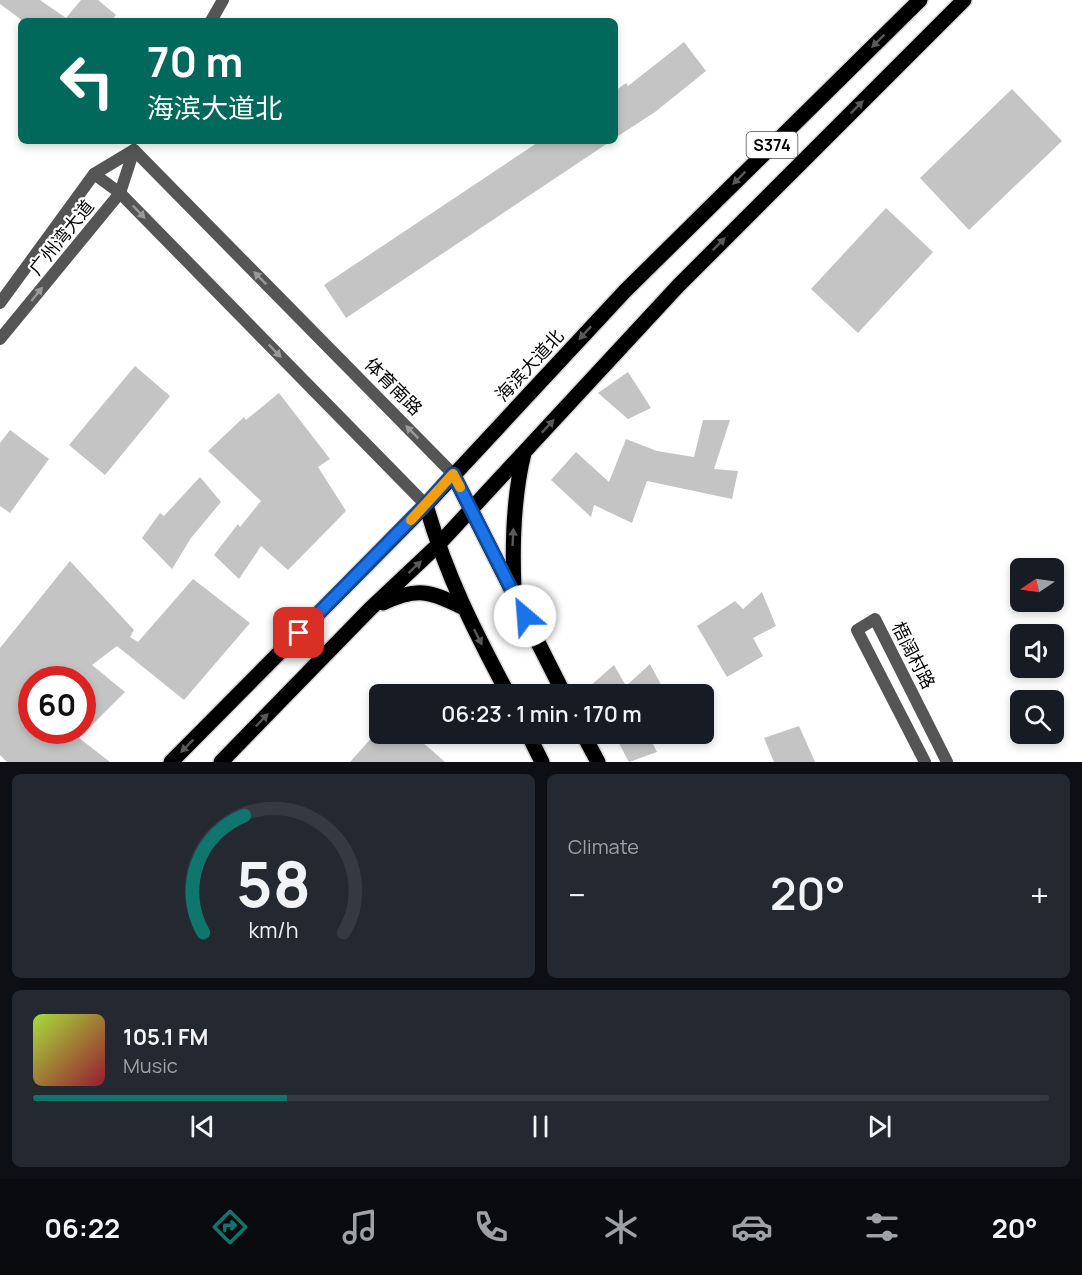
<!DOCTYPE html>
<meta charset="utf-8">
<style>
:root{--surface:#171b24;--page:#242831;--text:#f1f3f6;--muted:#9ea1a6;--line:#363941;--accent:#0f766e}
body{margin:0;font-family:Manrope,"Noto Sans SC",sans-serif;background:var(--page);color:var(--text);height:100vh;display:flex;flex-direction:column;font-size:22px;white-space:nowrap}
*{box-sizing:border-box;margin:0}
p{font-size:20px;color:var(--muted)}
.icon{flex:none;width:33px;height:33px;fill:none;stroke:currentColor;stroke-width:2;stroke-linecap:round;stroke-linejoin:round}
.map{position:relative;height:762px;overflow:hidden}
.side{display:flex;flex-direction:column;gap:12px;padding:12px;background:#0d0f14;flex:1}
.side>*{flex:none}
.hud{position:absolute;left:18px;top:18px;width:600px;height:126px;border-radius:9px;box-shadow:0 3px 9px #0003;background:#00695c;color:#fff;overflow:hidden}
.needle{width:39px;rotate:257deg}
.fabs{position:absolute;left:1010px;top:558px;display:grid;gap:12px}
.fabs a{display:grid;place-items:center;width:54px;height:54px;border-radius:9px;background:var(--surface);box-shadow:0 3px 9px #0003;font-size:30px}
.speed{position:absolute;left:18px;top:666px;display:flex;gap:12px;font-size:30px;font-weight:700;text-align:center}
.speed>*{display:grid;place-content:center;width:78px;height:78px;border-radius:50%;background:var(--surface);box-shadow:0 3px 9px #0003;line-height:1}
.speed .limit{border:9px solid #d22;background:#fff;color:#111}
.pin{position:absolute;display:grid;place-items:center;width:51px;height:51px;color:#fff;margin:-26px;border-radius:12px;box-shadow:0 3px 9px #0006}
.me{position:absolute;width:66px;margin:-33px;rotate:333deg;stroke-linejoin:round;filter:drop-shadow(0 0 4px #0008)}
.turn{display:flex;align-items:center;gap:21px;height:126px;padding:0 30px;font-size:27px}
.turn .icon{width:78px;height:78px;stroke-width:2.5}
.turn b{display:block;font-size:42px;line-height:51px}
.big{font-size:45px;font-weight:600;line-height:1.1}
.side .tile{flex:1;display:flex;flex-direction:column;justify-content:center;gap:9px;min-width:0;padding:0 21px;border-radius:9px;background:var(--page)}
.side .dial{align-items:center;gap:0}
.dial svg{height:156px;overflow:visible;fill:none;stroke:var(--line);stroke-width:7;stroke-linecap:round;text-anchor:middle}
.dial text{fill:var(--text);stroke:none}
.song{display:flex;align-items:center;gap:18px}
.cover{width:72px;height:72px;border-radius:9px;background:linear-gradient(135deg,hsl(80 70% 55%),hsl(350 70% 35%))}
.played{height:6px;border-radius:3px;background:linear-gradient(90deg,var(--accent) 25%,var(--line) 25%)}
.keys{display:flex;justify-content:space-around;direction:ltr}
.heat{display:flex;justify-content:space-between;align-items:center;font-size:33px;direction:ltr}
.side .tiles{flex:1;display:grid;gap:12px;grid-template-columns:1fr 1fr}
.tile:last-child{grid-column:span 2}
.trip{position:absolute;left:369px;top:684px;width:345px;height:60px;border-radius:9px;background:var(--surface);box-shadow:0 3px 9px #0003;font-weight:600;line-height:60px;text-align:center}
.tab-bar{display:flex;height:96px;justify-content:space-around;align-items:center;background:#090b0e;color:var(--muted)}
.tab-bar .icon{width:42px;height:42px}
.tab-bar .active{color:var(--accent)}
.tab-bar b{font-size:27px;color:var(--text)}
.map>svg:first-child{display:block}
.building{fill:#c4c4c4;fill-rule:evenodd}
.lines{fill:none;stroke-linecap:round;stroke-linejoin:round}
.primary-casing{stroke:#dbdbdb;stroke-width:18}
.minor{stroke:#555;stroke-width:12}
.tertiary{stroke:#555;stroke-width:12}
.primary{stroke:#000;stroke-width:15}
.oneway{fill:#595959}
.oneway2{fill:#999}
.route-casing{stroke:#114b97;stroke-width:15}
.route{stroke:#1a73e8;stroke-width:10}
.slow{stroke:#f59e0b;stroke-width:10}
.labels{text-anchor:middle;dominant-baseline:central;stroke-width:4.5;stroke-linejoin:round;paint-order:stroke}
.shield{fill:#fff;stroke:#4c4c4c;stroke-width:1.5}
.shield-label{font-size:16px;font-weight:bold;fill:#000}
.street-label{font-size:18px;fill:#000;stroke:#fff}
</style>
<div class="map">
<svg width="1082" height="762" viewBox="0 0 1082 762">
<rect width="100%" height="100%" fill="#fff"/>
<g class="building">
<polygon points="0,0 40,0 66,18 81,0 98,0 116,15 111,21 23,21 0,4"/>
<polygon points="684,42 706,71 655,112 615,138 615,91 626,83 628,86"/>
<polygon points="1012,89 1062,141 969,230 920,178"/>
<polygon points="540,141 611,141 346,318 324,285"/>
<polygon points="886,208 933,252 858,333 811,289"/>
<polygon points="135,366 170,396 105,475 69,445"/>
<polygon points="628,372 651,408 628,419 598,393"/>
<polygon points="279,393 330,459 318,467 346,511 288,570 261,546 239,579 214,555 238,524 240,527 261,501 208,451 244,417 246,420"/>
<polygon points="703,420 730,420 714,469 738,471 732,499 647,481 632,523 594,505 591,517 551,480 576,452 609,482 626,439 657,451 694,457"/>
<polygon points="10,430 49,459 10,513 0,506 0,443"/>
<polygon points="200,477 221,502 191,538 172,569 142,538 160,513 164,516"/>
<path d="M70,561l64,69 -4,7 8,5 55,-63 57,44 -66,77 -67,-54 -25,19 33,27 -46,46 31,24h-103l-7,-7v-107zM32,680h50v50h-50z"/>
<polygon points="762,592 776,626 753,638 763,656 727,677 697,626 735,601 743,609"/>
<polygon points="650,664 666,694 594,694 590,686 614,665 626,686"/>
<polygon points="799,726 815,762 774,762 764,738"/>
<polygon points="375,734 413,734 445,762 350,762"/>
<polygon points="614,734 648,734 657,752 629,762"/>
</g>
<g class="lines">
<g class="primary-casing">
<g id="primary">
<polyline points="453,474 564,694"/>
<path d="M426,505c20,70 48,125 82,189"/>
<path d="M514,589c-2,-46 -1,-91 10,-136"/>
<path d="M383,603c34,-16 47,-12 79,4"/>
<polyline points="528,734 542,762"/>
<polyline points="583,734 598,762"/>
<polyline points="171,762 426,505 625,291 920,0"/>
<polyline points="221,762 370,609 438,545 678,286 964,0"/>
</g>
</g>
<polyline class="minor" points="211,21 223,0"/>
<g class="tertiary">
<polyline points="134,150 453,474"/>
<polyline points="94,174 120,193 426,505"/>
<polyline points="0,303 94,174 134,150"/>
<polyline points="0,339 120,193 134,150"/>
<polyline points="925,762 857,630 875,619 947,762"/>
</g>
<use href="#primary" class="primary"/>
</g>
<defs><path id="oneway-solid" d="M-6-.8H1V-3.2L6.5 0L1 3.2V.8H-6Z" transform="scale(1.5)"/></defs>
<g class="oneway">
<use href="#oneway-solid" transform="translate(878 41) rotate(135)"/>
<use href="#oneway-solid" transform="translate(857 107) rotate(-45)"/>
<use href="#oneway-solid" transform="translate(739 178) rotate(135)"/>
<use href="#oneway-solid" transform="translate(719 244) rotate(-45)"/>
<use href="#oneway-solid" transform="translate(585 333) rotate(133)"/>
<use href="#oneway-solid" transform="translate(548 426) rotate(-47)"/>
<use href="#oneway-solid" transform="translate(513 537) rotate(-87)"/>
<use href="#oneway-solid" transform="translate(415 567) rotate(-43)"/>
<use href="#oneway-solid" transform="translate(478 637) rotate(63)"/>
<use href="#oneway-solid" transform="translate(262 720) rotate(-46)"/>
<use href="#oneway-solid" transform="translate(187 746) rotate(135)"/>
</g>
<g class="oneway2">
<use href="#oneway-solid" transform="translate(139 212) rotate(46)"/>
<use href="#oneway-solid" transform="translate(260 278) rotate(-135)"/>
<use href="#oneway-solid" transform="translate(37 294) rotate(-51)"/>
<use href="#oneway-solid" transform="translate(275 351) rotate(46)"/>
<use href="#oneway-solid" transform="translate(412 432) rotate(-135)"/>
</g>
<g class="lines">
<g class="route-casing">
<polyline id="route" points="299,633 426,504 453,474 525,616"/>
</g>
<use href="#route" class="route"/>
<polyline class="slow" points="411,520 453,474 460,487"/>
</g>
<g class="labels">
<rect class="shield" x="746.5" y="132" width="51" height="26" rx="4.5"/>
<g class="shield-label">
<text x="772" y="145">S374</text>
</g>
<g class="street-label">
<text transform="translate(61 237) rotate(-51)">广州湾大道</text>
<text transform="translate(529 365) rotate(-47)">海滨大道北</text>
<text transform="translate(394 386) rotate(45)">体育南路</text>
<text transform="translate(914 655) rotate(63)">梧阔村路</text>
</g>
</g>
</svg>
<div class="fabs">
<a><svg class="needle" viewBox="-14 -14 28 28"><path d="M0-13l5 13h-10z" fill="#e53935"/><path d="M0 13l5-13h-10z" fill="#9ea1a6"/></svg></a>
<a><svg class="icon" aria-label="sound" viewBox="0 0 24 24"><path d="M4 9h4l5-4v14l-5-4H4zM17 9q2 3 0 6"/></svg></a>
<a><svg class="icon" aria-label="search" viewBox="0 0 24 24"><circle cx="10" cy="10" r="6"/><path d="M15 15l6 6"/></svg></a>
</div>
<div class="speed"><div class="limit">60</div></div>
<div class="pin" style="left:299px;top:633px;background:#d93025"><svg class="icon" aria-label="arrive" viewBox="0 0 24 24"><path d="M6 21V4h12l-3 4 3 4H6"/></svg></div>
<svg class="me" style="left:525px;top:616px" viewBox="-20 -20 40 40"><circle r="19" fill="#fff"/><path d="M0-13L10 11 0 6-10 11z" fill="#1a73e8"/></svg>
<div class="trip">06:23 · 1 min · 170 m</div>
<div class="hud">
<div class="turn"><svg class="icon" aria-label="left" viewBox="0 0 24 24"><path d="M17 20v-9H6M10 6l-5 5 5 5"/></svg><div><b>70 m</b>海滨大道北</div></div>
</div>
</div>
<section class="side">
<div class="tiles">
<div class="tile dial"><svg viewBox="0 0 100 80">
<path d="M14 69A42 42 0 1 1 86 69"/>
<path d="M14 69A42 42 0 0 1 35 9" stroke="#0f766e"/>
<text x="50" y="56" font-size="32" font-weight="700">58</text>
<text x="50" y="72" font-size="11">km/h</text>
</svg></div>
<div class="tile"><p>Climate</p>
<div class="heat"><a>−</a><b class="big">20°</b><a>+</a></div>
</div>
<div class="tile">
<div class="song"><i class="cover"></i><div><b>105.1 FM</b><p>Music</p></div></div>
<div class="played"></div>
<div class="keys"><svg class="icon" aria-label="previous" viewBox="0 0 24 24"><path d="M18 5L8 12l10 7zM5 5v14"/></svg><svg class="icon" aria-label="pause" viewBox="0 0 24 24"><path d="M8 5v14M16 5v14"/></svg><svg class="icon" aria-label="next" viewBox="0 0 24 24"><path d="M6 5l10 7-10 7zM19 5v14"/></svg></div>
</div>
</div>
</section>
<nav class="tab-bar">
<b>06:22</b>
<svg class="icon active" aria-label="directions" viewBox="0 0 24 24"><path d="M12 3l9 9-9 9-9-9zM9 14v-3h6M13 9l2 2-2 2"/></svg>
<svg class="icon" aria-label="music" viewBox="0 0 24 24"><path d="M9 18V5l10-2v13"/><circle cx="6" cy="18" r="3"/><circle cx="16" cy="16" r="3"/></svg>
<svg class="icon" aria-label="phone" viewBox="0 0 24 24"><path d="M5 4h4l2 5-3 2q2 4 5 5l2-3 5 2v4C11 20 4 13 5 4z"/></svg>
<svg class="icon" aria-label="climate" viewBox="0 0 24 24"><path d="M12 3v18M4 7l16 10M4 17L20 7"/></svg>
<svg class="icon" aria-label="car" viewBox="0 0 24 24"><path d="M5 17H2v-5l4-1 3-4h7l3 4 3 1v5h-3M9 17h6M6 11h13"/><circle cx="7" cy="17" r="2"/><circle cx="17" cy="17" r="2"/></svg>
<svg class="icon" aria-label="filters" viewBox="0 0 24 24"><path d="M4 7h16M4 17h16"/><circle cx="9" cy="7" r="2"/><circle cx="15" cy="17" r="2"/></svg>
<b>20°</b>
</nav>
